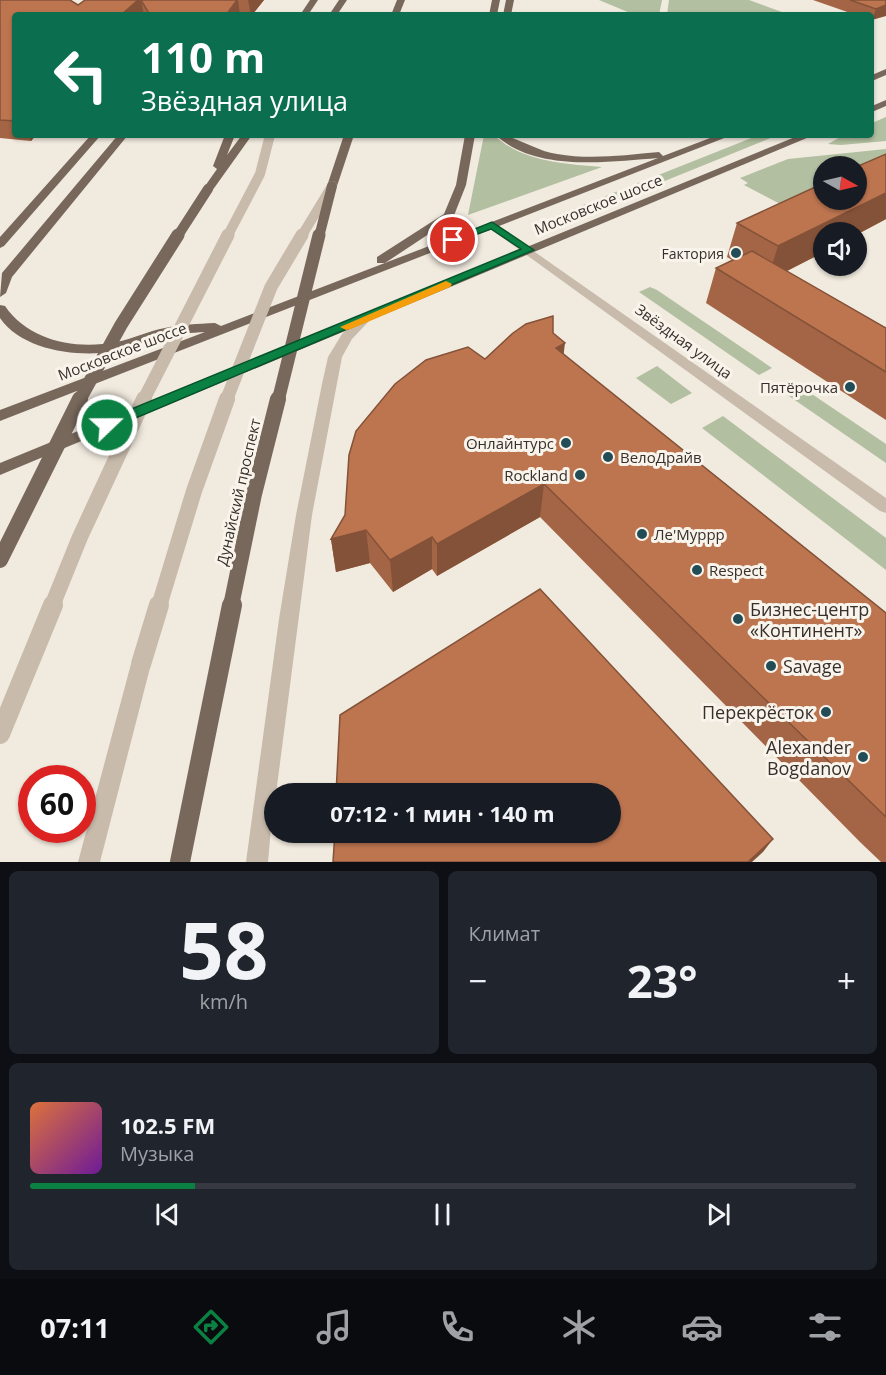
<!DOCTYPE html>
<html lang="ru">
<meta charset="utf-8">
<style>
:root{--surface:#171b24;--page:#20242c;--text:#f1f3f6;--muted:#9ea1a6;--line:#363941;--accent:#0b8043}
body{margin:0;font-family:"Open Sans",sans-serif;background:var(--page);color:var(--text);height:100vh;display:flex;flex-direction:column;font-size:22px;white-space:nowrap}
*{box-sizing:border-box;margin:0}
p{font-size:20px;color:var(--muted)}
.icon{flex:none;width:33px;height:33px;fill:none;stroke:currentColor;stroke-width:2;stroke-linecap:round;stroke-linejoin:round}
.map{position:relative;height:862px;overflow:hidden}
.sheet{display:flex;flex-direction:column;gap:9px;padding:9px;background:#0d0f14;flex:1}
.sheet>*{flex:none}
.banner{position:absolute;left:12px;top:12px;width:862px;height:126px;border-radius:6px;box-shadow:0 2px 4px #0004;background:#0b6e4f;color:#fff;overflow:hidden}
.needle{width:39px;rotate:98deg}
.controls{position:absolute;left:813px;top:156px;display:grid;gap:12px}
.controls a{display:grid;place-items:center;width:54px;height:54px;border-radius:50%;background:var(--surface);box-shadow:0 2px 4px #0004;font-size:30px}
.speed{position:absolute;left:18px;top:765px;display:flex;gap:12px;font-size:30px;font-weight:700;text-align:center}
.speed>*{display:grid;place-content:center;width:78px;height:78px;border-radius:50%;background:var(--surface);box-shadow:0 2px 4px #0004;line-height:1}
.speed .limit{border:9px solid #d22;background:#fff;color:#111}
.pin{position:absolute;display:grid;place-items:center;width:51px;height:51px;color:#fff;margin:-26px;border:3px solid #fff;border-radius:50%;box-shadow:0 2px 6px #0007}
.me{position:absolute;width:66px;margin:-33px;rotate:68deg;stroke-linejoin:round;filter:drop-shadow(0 0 4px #0008)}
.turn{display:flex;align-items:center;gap:21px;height:126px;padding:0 30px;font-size:27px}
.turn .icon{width:78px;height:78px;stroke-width:2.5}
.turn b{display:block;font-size:42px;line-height:51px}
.big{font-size:45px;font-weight:700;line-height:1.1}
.sheet .tile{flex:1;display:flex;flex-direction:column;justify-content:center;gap:9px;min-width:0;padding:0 21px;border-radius:9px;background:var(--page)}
.sheet .dial{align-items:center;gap:0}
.dial b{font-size:78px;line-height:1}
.song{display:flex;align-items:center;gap:18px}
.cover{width:72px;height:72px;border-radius:9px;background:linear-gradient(135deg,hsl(20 70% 55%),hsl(280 70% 35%))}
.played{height:6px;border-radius:3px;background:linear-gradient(90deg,var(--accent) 20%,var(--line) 20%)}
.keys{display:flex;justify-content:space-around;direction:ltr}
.heat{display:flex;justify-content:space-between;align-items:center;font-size:33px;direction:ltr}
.sheet .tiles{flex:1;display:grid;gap:9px;grid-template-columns:1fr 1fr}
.tile:last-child{grid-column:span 2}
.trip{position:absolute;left:264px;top:783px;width:357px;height:60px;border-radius:30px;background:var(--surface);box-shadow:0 2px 4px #0004;font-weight:700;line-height:60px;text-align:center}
.tab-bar{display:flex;height:96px;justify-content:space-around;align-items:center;background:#090b0e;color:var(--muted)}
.tab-bar .icon{width:42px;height:42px}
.tab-bar .current{color:var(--accent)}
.tab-bar b{font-size:27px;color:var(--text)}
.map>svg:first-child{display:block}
.green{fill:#b2bfa0}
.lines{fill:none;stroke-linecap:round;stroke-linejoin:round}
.minor{fill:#c8bbab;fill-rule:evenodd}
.major{fill:#78685c;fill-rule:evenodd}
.minor-bridge-far3{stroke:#c8bbab;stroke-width:10}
.minor-bridge-far2{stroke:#c8bbab;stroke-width:13}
.minor-bridge-far1{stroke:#c8bbab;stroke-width:16}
.minor-bridge{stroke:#c8bbab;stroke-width:20}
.major-bridge-far3{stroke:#78685c;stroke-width:10}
.major-bridge-far2{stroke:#78685c;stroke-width:13}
.major-bridge-far1{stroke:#78685c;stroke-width:16}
.major-bridge{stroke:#78685c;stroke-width:20}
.wall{fill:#a36545}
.shaded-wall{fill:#845238}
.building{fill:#bd7550;stroke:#845238;stroke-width:1.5}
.route{fill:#0b8043;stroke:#07532c;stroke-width:1.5}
.slow{fill:#f59e0b}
.poi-dot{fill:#224d56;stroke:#f9f4eb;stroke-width:2}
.labels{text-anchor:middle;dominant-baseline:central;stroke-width:6;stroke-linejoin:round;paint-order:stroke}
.far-poi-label{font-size:14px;fill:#372f2a;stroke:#f9f4eb;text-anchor:end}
.street-label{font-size:15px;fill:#372f2a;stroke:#f9f4eb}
.poi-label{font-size:15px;fill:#372f2a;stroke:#f9f4eb;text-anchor:end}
.near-poi-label{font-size:18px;fill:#372f2a;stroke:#f9f4eb;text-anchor:start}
</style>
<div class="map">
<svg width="886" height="862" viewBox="0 0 886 862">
<rect width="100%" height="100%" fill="#f1eadf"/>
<g class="green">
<polygon points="599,0 662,0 659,15 635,15"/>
<polygon points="669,0 749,0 790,15 667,15"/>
<polygon points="886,117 886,141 841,145 828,144 844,135 872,135 872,123"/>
<path d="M484,135h10c28,27 71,29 108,32l-134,48z"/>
<polygon points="759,135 778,135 566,221 558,215"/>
<polygon points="886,149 886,162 857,175 856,166 824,166 823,190 786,207 744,185 748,183 740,178 788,159"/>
<polygon points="650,287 657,290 772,368 759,375 639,292"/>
<polygon points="657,366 692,393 671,404 636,378"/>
<polygon points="791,380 886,444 886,463 776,387"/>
<polygon points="723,416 886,538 886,570 702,428"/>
</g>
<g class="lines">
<g class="minor">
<polygon points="492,222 886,498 886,513 880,511 488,227 488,223"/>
<polygon points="363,316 370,320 352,339 342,357 312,515 276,794 274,794 268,862 246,862 279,619 296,515 322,384 328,357 342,334 358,317"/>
<polygon points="141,655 148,658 151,664 100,862 78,862 131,664 134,658"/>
</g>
<g class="major">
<polygon points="310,0 318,0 308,15 300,15"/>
<polygon points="339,0 347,0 337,15 329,15"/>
<polygon points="397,0 405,0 399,15 391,15"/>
<polygon points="492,0 500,0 497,15 489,15"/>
<polygon points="506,0 514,0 511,15 503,15"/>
<polygon points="886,69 886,75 872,81 872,75"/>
<polygon points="886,100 886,106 872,112 872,106"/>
<polygon points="91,135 101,135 4,246 0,248 0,237"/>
<polygon points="118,135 128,135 12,277 6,293 0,297 2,273"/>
<polygon points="225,135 235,135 227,155 242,135 252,135 212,191 204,191 203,189 217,169 213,166"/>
<polygon points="344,135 354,135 337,186 336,188 328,188 327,186"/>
<polygon points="465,135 475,135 466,185 453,218 385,263 377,263 377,257 444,214 456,185"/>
<path d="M496,135c20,0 39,16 61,19 34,6 68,1 102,-2l4,4 55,-21h14l-732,286v-11l205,-78c-13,1 -28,1 -41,4 -18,5 -35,13 -53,16 -36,5 -89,-2 -111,-34v-13l5,1c24,35 71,44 111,36 17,-3 32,-11 49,-14 16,-4 33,-4 50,-5l6,3 437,-168c-49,4 -124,14 -162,-23z"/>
<polygon points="800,135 814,135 0,475 0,463"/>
</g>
<g class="minor-bridge-far3">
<polyline points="227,237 260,174 270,135"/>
<polyline points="301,237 332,186"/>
</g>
<g class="minor-bridge-far2">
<polyline points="143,401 228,235"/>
<polyline points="226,401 271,287 302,235"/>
</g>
<g class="minor-bridge-far1">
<polyline points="52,606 80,537 144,399"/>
<polyline points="159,606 194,491 227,399"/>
</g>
<g class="minor-bridge">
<polyline points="141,664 159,605"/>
<polyline points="0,734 53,605"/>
</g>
<g class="major-bridge-far3">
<polyline points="177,237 208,189"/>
<polyline points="319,237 332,186"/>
</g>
<g class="major-bridge-far2">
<polyline points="79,401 121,325 178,235"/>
<polyline points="278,401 319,235"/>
</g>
<g class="major-bridge-far1">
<polyline points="0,560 80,399"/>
<polyline points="231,606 254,494 278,399"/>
</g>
<polyline class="major-bridge" points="180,862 232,605"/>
</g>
<g class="wall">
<polygon points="0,0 78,5 85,0 264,0 252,15 15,15 15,135 36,135 31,141 0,138"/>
<polygon points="813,0 886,0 872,20 872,15 856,15"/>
<polygon points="886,154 886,219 856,235 824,232 824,252 787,271 886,328 886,420 706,303 716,268 732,260 727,257 737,223"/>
<polygon points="553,333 563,354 886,613 886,862 881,862 860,842 540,517 437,576 432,569 393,592 370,563 336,572 331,539 485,359"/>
</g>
<g class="shaded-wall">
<polygon points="138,0 141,0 144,15 121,15"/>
<polygon points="238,0 240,15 226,15"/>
<polygon points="248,0 264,0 252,15 251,15"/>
<polygon points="886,5 886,16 872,20 876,9"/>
<polygon points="29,135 36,135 31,141"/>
<polygon points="886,193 886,219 856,235 856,232 824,232 824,252 767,281 778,246"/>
<polygon points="565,343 561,376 556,348"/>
<polygon points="544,484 540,517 437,576 437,544"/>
<polygon points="366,530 370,563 336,572 331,539"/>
<polygon points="432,537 432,569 393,592 390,560"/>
<polygon points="773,839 763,852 752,862 748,862"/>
</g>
<g class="building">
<polygon points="0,0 70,0 78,5 85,0 138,0 121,15 15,15 15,121 0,120"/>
<polygon points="141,0 237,0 226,15 150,15"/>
<polygon points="850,0 886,0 886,5 876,9"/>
<polygon points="886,154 886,193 778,246 737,223 824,183 824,200 856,200 856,167"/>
<polygon points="752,251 886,328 886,372 716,268"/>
<polygon points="553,316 553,333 565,343 556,348 886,613 886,817 544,484 437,544 432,537 390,560 366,530 331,539 345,515 349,455 356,431 395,384 426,360 468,347 485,359 513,333 526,324"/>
<polygon points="540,589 773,839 748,862 333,862 335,832 610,832 610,794 336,794 340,715"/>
</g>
<polygon class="route" points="492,222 534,250 112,428 102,428 100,425 102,421 521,249 491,229 456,242 453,243 447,240"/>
<polygon class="slow" points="446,281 452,284 450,287 351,329 346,330 340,327"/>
<g class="poi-dot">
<circle cx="736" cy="253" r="6"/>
<circle cx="850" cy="387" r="6"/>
<circle cx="566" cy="443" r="6"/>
<circle cx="608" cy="457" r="6"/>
<circle cx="580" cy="475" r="6"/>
<circle cx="642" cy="534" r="6"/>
<circle cx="697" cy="570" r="6"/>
<circle cx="738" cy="619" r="6"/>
<circle cx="771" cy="666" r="6"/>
<circle cx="826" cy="712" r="6"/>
<circle cx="863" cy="757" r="6"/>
</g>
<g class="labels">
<g class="far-poi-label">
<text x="724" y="253">Fактория</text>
</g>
<g class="street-label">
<text transform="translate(598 204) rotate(-22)">Московское шоссе</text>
<text transform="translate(684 341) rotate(36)">Звёздная улица</text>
<text transform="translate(122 351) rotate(-21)">Московское шоссе</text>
<text transform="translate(238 492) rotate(-77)">Дунайский проспект</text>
</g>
<g class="poi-label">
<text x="838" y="387">Пятёрочка</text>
<text x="554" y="443">Онлайнтурс</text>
<text x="620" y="457" text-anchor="start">ВелоДрайв</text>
<text x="568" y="475">Rockland</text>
<text x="654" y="534" text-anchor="start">Ле'Муррр</text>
<text x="709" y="570" text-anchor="start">Respect</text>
</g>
<g class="near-poi-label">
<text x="750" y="609">Бизнес-центр<tspan x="750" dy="21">«Континент»</tspan></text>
<text x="783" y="666">Savage</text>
<text x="814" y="712" text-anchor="end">Перекрёсток</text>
<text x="851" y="747" text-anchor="end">Alexander<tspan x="851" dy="21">Bogdanov</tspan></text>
</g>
</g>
</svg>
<div class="controls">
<a><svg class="needle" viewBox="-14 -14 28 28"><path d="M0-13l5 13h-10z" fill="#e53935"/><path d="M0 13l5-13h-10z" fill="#9ea1a6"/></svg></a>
<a><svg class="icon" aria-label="sound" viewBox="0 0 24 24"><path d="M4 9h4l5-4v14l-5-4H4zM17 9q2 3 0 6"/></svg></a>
</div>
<div class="speed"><div class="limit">60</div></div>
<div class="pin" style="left:453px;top:240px;background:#d93025"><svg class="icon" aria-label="arrive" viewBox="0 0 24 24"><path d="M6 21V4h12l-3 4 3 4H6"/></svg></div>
<svg class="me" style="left:107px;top:425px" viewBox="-20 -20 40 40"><circle r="17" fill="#0b8043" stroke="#fff" stroke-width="3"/><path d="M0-11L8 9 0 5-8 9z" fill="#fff"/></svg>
<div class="trip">07:12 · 1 мин · 140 m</div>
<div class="banner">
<div class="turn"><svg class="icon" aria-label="left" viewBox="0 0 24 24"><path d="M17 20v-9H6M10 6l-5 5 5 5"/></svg><div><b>110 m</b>Звёздная улица</div></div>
</div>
</div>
<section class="sheet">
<div class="tiles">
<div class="tile dial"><b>58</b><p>km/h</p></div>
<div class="tile"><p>Климат</p>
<div class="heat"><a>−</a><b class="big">23°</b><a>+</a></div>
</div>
<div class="tile">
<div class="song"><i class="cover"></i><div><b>102.5 FM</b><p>Музыка</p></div></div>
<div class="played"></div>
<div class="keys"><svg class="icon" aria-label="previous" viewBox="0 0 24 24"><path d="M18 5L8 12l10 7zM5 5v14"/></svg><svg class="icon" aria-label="pause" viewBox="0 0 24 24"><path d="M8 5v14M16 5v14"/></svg><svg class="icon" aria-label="next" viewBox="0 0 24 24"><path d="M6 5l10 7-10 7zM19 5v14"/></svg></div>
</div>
</div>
</section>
<nav class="tab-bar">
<b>07:11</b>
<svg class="icon current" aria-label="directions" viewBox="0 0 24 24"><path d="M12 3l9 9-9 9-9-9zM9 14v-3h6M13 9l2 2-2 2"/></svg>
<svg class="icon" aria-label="music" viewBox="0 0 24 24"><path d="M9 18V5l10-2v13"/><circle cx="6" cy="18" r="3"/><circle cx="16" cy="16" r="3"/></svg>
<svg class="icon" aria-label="phone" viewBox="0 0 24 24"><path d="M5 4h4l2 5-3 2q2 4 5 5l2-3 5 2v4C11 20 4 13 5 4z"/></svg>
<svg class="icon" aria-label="climate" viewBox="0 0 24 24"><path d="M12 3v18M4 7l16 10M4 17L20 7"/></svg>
<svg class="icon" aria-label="car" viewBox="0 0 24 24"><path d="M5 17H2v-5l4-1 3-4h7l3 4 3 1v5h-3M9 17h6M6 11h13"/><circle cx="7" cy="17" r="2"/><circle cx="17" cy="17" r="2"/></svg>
<svg class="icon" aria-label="filters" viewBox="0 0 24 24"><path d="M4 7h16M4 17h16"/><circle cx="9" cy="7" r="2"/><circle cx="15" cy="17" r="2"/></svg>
</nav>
